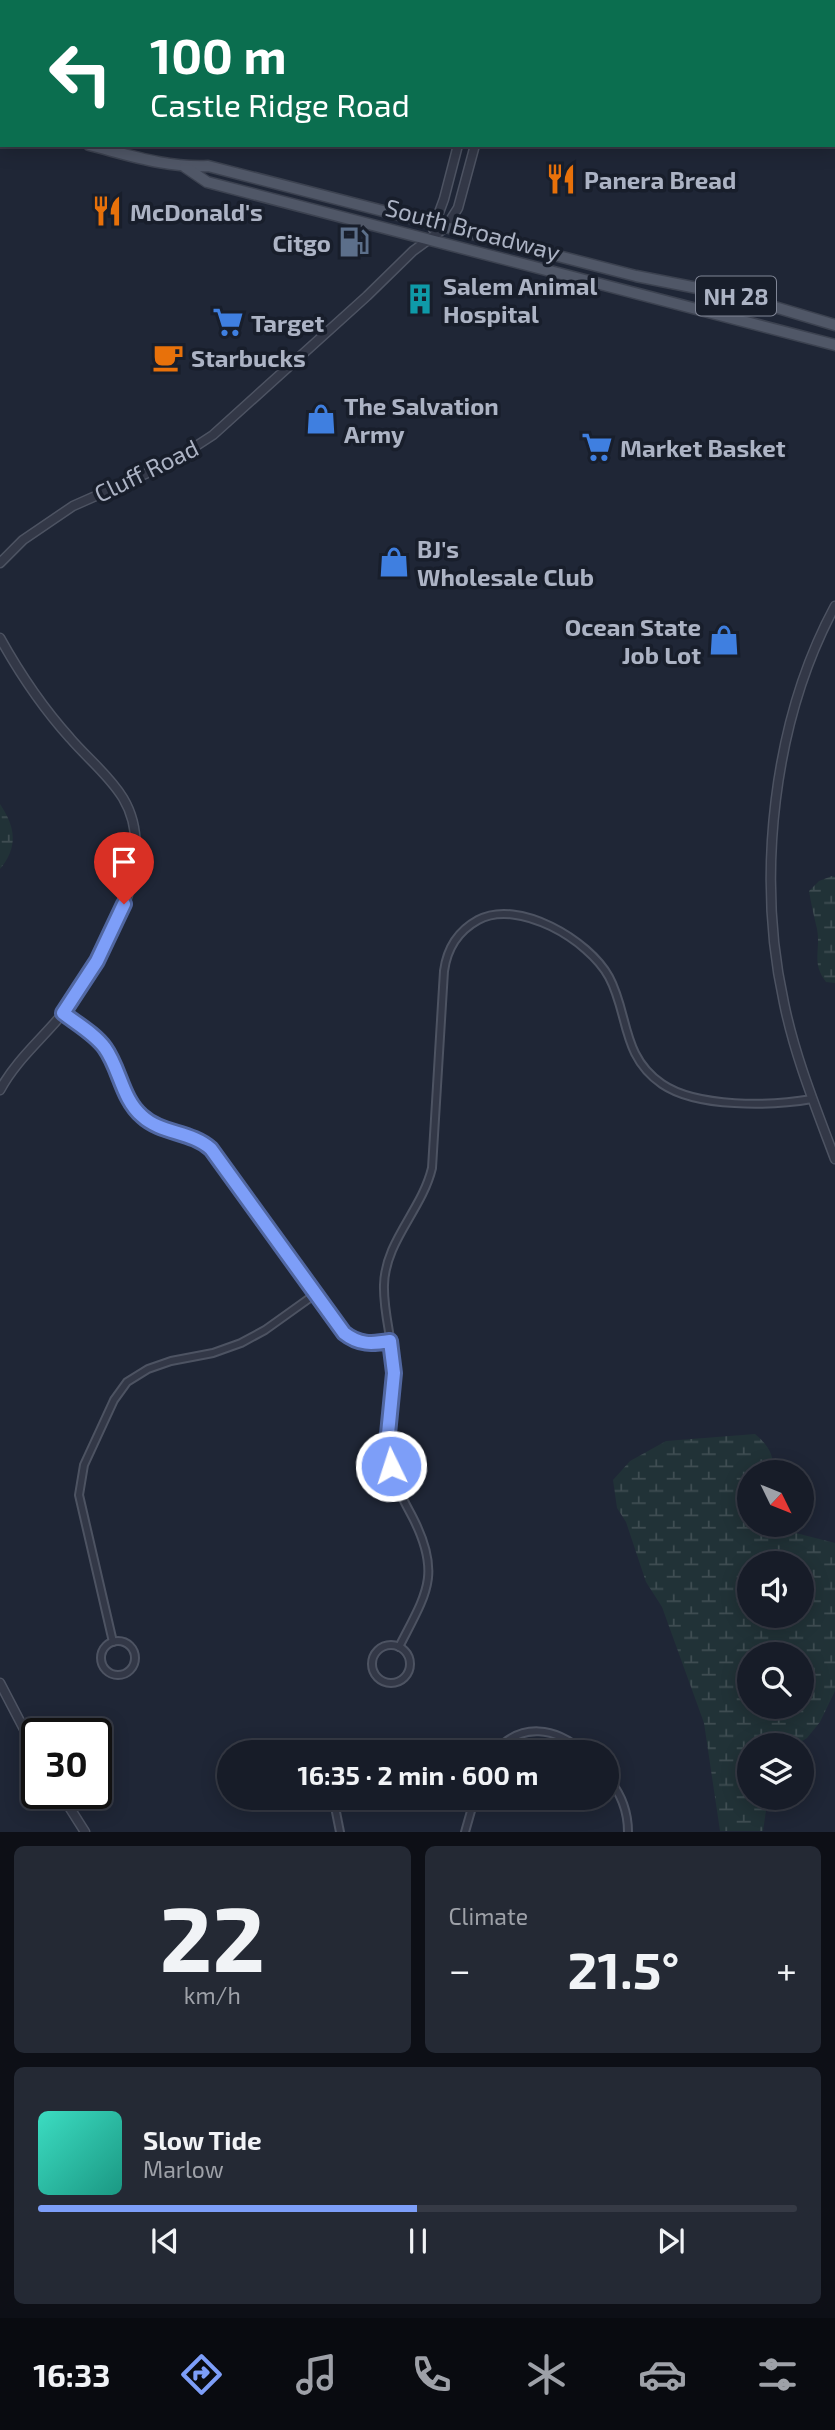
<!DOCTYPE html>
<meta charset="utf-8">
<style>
:root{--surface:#171c28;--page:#242934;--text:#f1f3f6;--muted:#9ea1a8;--line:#363a45;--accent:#7d9ef8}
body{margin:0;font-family:"Exo 2",sans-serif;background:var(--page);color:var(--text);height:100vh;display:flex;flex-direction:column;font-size:26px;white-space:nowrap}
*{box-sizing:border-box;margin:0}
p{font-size:23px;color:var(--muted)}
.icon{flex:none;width:38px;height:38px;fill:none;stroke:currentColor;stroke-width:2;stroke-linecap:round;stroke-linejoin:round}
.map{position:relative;height:1832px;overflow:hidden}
.panel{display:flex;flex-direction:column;gap:14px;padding:14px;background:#0d0f16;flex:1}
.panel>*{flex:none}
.guide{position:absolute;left:0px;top:0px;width:836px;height:147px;box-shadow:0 4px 18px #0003,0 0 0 2px var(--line);background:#0b6e4f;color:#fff;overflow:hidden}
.needle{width:46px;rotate:133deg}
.tools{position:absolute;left:737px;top:1460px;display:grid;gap:14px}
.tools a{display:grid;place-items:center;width:77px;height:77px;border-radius:50%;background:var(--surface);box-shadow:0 4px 18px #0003,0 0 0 2px var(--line);font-size:35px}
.speed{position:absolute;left:21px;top:1718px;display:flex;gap:14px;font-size:35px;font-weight:700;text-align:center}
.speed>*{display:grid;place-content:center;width:91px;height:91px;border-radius:50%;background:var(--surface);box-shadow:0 4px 18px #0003,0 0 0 2px var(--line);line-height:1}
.speed .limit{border:4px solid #111;border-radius:10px;background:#fff;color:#111}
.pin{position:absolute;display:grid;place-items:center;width:60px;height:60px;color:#fff;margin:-72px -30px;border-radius:50% 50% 50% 0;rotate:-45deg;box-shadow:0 0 7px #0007}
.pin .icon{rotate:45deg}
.me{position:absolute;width:77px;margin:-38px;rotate:356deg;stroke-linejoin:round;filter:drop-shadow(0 0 5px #0008)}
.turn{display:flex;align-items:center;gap:24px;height:147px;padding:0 35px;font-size:32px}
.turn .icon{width:91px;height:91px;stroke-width:2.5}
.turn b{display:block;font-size:49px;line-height:60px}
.big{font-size:52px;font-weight:700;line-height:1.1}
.panel .card{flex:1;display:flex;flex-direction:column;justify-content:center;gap:10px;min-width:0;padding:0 24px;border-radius:10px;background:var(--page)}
.panel .dial{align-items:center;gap:0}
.dial b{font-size:91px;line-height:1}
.song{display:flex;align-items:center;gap:21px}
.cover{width:84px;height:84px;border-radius:10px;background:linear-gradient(135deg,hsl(170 70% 55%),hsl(170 70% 35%))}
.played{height:7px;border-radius:4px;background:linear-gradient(90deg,var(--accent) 50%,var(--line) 50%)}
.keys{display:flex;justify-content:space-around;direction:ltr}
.heat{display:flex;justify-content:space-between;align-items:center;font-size:38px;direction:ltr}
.panel .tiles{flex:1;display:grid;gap:14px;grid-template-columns:1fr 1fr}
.card:last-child{grid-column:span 2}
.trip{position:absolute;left:217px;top:1740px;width:402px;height:70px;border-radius:35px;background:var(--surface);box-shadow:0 4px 18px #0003,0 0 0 2px var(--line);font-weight:700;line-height:70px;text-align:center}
.tab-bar{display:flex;height:112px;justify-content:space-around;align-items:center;background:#090b10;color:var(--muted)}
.tab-bar .icon{width:49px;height:49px}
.tab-bar .current{color:var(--accent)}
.tab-bar b{font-size:32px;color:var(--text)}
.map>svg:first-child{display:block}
.wetland{fill:url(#wetland-marsh);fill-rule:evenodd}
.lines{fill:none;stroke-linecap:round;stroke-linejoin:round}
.minor-casing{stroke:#4d5362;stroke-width:10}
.tertiary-casing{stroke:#4d5362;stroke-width:11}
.primary-casing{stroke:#3c4250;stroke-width:13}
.minor{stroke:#333847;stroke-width:6}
.tertiary{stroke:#333847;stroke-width:8}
.primary{stroke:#505767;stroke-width:10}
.route-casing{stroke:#5167a1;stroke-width:18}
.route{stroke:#7d9ef8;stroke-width:12}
.labels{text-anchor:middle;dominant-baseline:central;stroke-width:7;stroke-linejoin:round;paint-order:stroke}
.shield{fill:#181e2b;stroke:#808696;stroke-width:2}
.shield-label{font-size:23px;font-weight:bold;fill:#acb3c4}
.poi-label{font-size:24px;font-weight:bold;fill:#acb3c4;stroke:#181e2b;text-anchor:start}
.street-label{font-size:24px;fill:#acb3c4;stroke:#181e2b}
</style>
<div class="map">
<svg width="835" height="1832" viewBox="0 0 835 1832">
<defs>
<pattern id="wetland-marsh" width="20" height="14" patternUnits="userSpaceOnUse" patternTransform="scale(1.75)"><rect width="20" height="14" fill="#213237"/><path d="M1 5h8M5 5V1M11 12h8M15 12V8" fill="none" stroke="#3f4d52"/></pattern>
</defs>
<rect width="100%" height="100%" fill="#1f2636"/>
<g class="wetland">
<path d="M0,804c16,24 18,43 0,65z"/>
<path d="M832,876l3,1v106l-9,-1c-15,-20 -5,-31 -9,-53 -3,-13 -6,-25 -8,-38l10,-10z"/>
<path d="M755,1434c13,11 18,19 19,36v2h-25v52h31l8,7 47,12v148l-15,31 -13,16 -11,7h-47v52h19l-5,34h-43l-16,-108 -42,-116 -16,-25 -20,-60 -9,-14 -4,-28 17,-19 36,-20zM749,1563h53v52h-53zM749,1654h53v52h-53z"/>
</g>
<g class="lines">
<g class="minor-casing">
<g id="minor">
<polyline points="187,0 194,2"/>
<polyline points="313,2 313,0"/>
<path d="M63,1013c13,11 32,21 42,35 15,21 18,53 39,70 21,18 52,15 71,36l125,174 19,14 12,2 19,-3"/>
<circle cx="118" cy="1658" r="17"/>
<polyline points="113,1642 79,1495 84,1465 114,1400 127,1382 148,1369 171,1361 213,1353 241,1343 265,1330 314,1295"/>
<circle cx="391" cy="1664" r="19"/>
<path d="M399,1647c27,-53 43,-72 14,-129 -9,-17 -19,-34 -22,-54 -5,-30 4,-59 3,-89 0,-31 -11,-60 -10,-90 1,-44 38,-75 48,-117l12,-197c3,-22 14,-40 34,-51 40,-22 111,20 131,57 20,37 12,79 53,107 35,24 109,22 150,15"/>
<path d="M347,1752c15,-9 29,-10 44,0"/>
<path d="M495,1752c26,-30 61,-25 88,0"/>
<path d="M607,1777c14,16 21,34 21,55"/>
<polyline points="333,1797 340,1832"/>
<polyline points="465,1832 475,1797"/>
</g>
</g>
<g class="tertiary-casing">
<g id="tertiary">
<polyline points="464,0 464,2"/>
<polyline points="433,229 444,199 458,145"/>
<polyline points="0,563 23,540 73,506 170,463 213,435 367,296 413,251 446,227 458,208 475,145"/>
<path d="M835,606c-62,115 -79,270 -51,397 11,54 32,105 51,156"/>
<path d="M0,638c20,36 43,70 70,100 17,20 39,37 53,60 38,63 -18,163 -59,214 -21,26 -48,48 -64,78"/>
<polyline points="0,1683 37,1754"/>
<polyline points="61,1794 85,1832"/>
</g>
</g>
<g class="primary-casing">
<g id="primary">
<polyline points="0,122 2,123"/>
<path d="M89,145c40,10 78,23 119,21l428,110 102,20 97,29"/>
<polyline points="185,167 207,182 835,345"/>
</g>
</g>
<use href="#minor" class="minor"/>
<use href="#tertiary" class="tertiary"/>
<use href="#primary" class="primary"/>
</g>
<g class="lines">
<g class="route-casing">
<path id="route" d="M124,904l-27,57 -34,52c14,11 32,21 42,35 15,21 17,51 37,68 19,18 49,15 69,33l133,184c15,12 28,11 46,8l4,32 -6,61 3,32"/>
</g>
<use href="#route" class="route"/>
</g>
<defs>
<g id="restaurant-bare" transform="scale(2.415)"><path d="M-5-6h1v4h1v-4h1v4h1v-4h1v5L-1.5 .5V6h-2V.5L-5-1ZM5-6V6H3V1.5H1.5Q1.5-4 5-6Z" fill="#e8710a" stroke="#181e2b" stroke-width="2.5" paint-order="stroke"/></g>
<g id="fuel-bare" transform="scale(2.415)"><path d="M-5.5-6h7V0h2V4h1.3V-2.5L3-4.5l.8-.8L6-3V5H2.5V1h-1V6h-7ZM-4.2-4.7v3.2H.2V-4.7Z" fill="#5c6f8a" stroke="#181e2b" stroke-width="2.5" paint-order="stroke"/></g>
<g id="building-bare" transform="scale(2.415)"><path d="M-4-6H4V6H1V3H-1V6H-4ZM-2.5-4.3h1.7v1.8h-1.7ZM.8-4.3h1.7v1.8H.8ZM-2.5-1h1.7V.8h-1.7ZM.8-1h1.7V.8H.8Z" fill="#0f9aa8" stroke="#181e2b" stroke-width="2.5" paint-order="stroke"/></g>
<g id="supermarket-bare" transform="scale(2.415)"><path d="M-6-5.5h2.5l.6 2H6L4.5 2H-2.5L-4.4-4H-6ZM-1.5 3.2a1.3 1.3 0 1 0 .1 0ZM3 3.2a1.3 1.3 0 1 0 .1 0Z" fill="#3f7fe0" stroke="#181e2b" stroke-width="2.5" paint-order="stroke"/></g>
<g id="cafe-bare" transform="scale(2.415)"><path d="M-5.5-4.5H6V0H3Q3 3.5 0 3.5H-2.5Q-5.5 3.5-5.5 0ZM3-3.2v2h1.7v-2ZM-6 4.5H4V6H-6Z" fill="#e8710a" stroke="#181e2b" stroke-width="2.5" paint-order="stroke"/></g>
<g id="shop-bare" transform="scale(2.415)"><path d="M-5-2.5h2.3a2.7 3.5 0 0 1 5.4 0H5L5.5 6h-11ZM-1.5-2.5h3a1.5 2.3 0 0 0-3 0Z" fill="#3f7fe0" stroke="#181e2b" stroke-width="2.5" paint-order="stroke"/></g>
</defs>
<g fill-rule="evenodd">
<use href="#restaurant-bare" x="561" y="179"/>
<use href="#restaurant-bare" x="107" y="211"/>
<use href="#fuel-bare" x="354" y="242"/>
<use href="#building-bare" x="420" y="299"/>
<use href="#supermarket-bare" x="228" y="322"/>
<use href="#cafe-bare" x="168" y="357"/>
<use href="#shop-bare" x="321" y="419"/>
<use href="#supermarket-bare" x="597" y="447"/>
<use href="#shop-bare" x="394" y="562"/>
<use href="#shop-bare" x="724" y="640"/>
</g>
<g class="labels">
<rect class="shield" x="696" y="276.5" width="80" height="39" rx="5"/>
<g class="shield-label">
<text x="736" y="296">NH 28</text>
</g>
<g class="poi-label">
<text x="584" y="179">Panera Bread</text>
<text x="130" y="211">McDonald's</text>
<text x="331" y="242" text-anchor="end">Citgo</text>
<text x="443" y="285">Salem Animal<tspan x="443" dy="28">Hospital</tspan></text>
<text x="251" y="322">Target</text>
<text x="191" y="357">Starbucks</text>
<text x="344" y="405">The Salvation<tspan x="344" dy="28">Army</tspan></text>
<text x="620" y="447">Market Basket</text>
<text x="417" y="548">BJ's<tspan x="417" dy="28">Wholesale Club</tspan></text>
<text x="701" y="626" text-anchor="end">Ocean State<tspan x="701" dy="28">Job Lot</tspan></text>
</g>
<g class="street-label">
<text transform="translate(473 229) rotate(15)">South Broadway</text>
<text transform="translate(146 470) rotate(-26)">Cluff Road</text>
</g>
</g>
</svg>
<div class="tools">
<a><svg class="needle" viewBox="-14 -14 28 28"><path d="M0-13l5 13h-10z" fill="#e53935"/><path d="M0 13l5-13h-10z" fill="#9ea1a8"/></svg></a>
<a><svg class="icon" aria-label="sound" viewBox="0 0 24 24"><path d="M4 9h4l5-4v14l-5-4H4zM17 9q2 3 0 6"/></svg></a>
<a><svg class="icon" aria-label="search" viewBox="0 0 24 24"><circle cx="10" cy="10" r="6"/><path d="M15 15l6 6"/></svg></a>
<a><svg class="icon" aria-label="layers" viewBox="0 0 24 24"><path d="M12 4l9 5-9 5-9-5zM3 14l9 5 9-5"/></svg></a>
</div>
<div class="speed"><div class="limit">30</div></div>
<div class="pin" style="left:124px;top:904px;background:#d93025"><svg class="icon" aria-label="arrive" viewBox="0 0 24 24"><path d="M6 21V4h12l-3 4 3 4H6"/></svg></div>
<svg class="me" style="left:391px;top:1466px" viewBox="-20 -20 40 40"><circle r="17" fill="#7d9ef8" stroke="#fff" stroke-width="3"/><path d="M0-11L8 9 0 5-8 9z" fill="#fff"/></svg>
<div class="trip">16:35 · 2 min · 600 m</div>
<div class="guide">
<div class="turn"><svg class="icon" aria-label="left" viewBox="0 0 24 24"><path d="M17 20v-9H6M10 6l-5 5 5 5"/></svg><div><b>100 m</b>Castle Ridge Road</div></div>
</div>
</div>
<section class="panel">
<div class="tiles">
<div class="card dial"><b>22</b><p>km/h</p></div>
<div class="card"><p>Climate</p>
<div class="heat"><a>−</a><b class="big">21.5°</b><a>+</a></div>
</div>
<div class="card">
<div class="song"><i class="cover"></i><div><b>Slow Tide</b><p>Marlow</p></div></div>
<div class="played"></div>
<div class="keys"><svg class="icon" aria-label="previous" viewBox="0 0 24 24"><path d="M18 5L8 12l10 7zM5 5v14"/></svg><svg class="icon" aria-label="pause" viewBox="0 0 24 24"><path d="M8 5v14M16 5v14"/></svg><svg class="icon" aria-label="next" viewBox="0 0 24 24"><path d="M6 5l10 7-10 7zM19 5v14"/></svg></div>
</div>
</div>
</section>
<nav class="tab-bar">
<b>16:33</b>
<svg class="icon current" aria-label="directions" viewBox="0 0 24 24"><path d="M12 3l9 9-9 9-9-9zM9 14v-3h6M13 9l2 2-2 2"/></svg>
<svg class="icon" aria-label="music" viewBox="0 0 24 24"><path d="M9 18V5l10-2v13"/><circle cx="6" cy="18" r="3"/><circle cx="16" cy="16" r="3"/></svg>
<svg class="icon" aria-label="phone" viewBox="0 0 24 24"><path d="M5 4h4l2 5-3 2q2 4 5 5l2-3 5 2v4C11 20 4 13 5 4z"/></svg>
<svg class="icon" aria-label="climate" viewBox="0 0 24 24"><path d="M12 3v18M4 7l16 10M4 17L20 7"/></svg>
<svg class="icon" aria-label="car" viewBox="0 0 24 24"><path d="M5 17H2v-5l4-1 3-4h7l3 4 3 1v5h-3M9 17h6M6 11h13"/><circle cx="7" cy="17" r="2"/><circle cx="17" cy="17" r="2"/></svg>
<svg class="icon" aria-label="filters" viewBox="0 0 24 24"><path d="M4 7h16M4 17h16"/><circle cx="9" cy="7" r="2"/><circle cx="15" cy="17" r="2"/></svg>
</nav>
